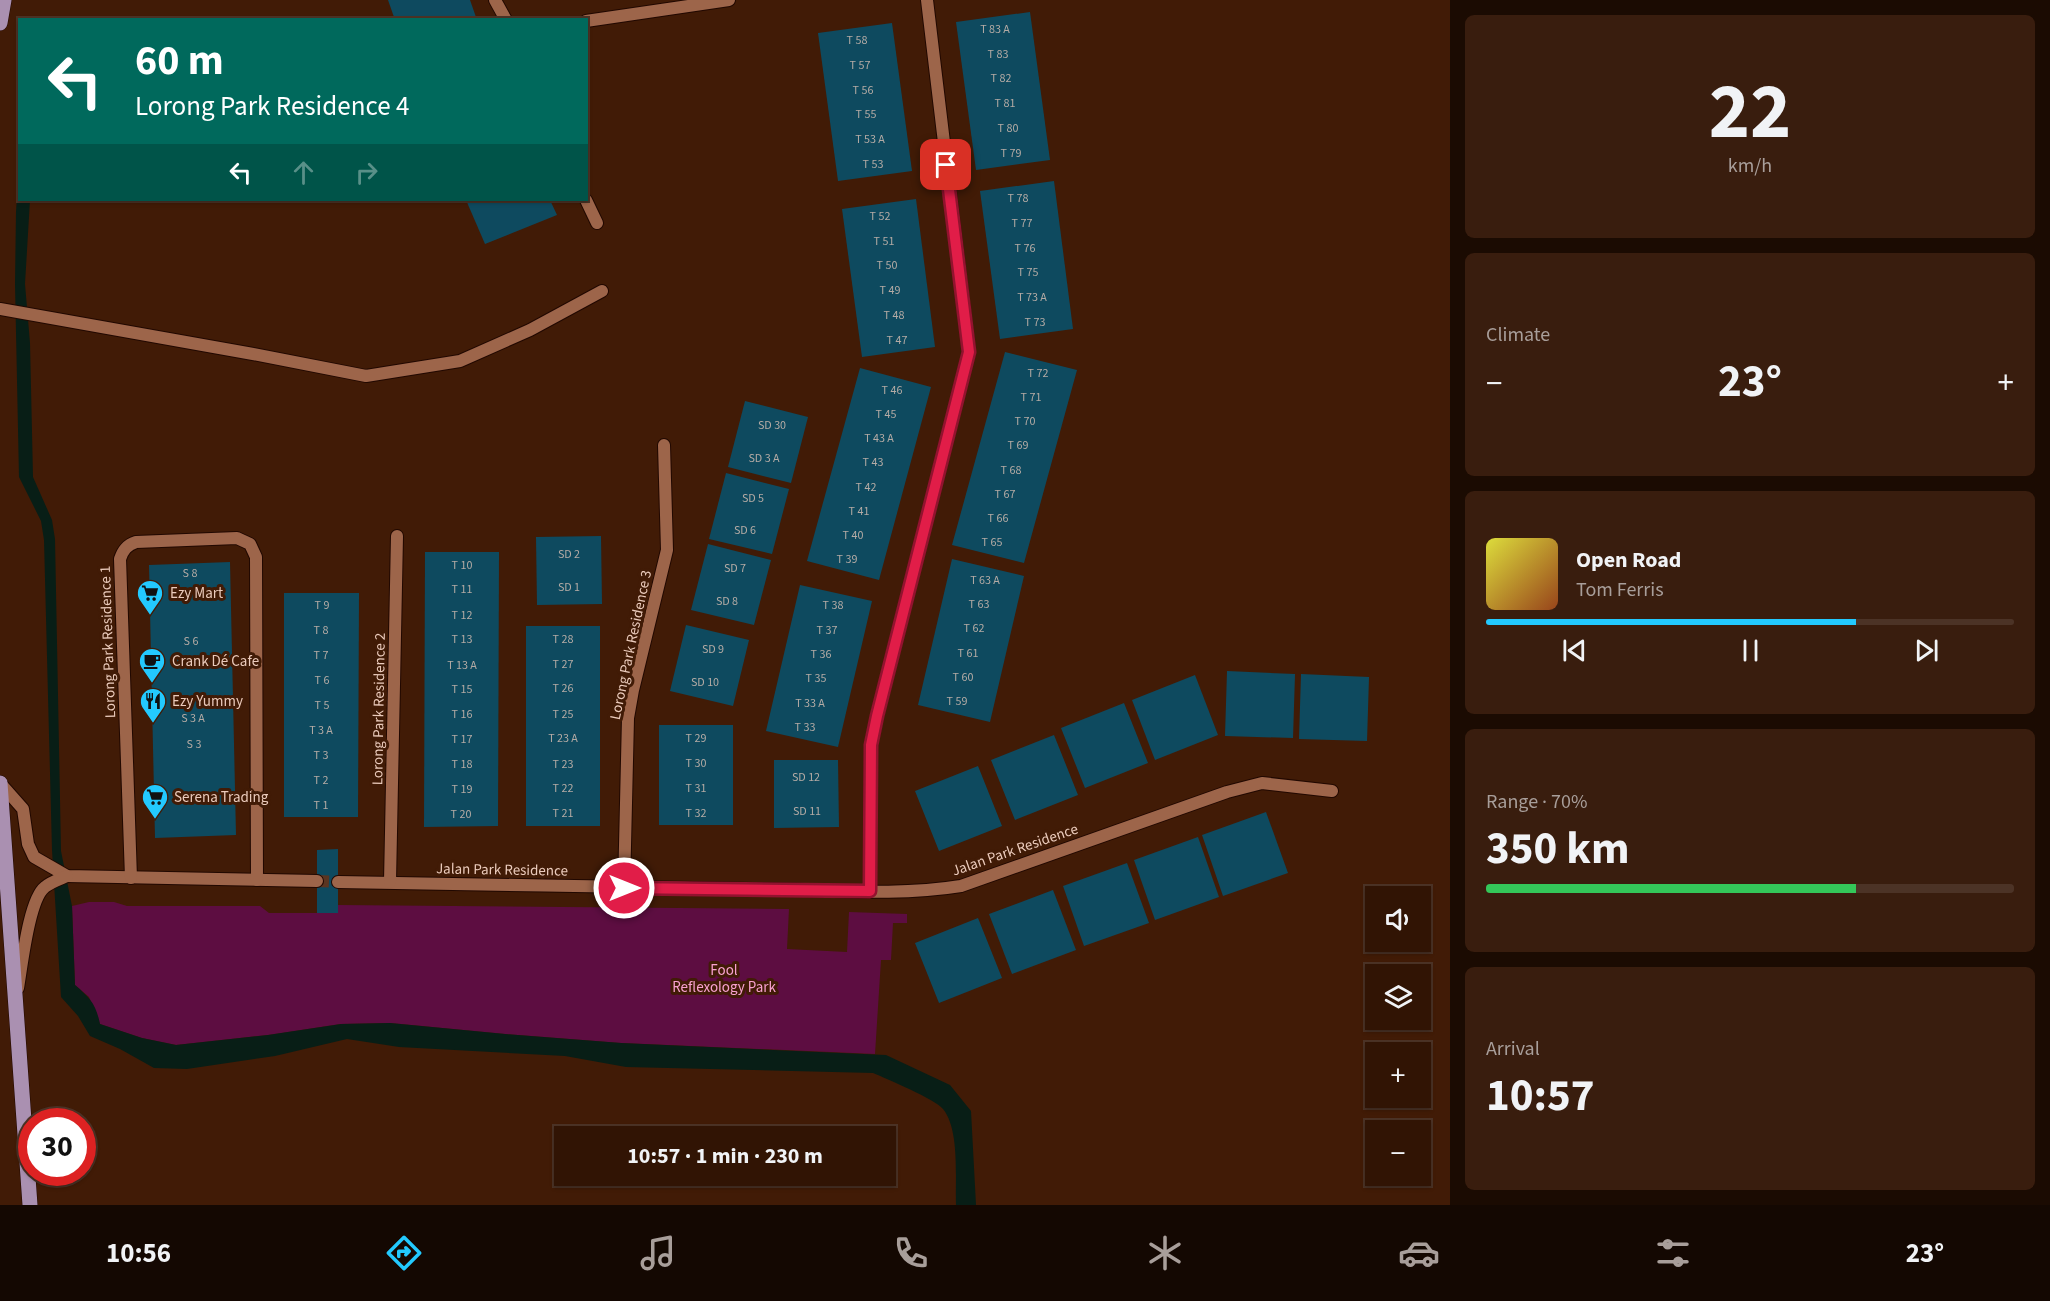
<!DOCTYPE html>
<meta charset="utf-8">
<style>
:root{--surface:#311404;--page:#391d0e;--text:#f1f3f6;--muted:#a89e9a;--line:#4c3326;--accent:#23c9fe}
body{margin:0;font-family:"Source Sans 3",sans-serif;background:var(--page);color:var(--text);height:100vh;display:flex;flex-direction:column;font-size:22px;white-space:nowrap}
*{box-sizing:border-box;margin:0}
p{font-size:20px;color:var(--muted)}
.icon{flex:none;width:33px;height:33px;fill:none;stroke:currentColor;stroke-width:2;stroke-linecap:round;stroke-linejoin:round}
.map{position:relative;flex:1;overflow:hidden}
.drawer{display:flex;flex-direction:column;gap:15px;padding:15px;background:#1b0b02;width:600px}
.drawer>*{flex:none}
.top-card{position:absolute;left:18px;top:18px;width:570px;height:183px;border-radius:0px;box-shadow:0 2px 4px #0004,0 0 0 2px var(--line);background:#00695c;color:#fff;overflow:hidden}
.fabs{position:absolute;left:1365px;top:886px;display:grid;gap:12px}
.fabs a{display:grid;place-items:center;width:66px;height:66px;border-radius:0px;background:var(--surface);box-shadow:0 2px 4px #0004,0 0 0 2px var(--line);font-size:30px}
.speed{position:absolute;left:18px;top:1108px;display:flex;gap:12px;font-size:30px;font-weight:700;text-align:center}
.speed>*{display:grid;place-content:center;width:78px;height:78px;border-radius:50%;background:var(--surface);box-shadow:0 2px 4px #0004,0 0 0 2px var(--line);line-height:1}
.speed .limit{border:9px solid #d22;background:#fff;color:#111}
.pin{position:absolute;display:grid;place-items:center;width:51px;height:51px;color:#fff;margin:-26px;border-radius:12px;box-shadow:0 3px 9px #0006}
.me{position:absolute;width:66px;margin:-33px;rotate:90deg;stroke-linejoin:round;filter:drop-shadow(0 0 4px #0008)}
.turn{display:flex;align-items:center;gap:21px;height:126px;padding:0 18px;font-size:27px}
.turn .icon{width:78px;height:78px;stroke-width:2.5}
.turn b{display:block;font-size:42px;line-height:51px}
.lanes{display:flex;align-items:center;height:57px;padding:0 18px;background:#0003;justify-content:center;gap:30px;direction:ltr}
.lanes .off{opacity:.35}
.big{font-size:45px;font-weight:700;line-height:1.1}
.drawer .widget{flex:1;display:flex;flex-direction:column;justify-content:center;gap:9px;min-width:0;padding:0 21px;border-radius:9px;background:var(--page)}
.drawer .dial{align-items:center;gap:0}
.dial b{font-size:78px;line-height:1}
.song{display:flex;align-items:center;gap:18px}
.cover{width:72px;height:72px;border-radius:9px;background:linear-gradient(135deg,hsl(60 70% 55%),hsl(20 70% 35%))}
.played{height:6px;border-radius:3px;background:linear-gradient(90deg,var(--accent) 70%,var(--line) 70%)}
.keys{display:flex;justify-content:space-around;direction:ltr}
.heat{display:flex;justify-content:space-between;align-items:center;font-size:33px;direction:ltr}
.charge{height:9px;border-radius:4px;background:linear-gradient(90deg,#34c759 70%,var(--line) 0)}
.trip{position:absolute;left:554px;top:1126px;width:342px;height:60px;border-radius:0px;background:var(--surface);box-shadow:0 2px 4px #0004,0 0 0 2px var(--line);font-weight:700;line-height:60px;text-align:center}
.tabs{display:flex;height:96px;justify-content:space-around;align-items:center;background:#140802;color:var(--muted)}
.tabs .icon{width:42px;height:42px}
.tabs .current{color:var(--accent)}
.tabs b{font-size:27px;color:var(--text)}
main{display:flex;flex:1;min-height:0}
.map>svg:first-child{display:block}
.green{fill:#5d0d41}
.water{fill:#081e16}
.building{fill:#0e4a5f}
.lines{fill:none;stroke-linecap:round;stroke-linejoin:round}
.street-tunnel{stroke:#5a3521;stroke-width:12;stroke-dasharray:12 6;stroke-linecap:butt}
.street-casing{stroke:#210800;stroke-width:14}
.primary-casing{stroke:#210800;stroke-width:16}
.street{stroke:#9d654a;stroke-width:12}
.primary{stroke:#aa90b1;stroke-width:15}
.route-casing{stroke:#92132f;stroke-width:15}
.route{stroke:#e11d48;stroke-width:10}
.labels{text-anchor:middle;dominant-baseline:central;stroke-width:6;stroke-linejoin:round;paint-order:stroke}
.number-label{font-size:12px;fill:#b4aba5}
.poi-label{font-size:15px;fill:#ebcbbc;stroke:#411b06;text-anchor:start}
.street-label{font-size:15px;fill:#ebcbbc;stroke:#411b06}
.park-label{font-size:15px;fill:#f8a1d0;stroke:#411b06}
</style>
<main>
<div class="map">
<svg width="1450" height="1205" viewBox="0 0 1450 1205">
<rect width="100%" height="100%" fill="#411b06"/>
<polygon class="green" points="89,902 114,902 127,906 260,906 269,913 338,913 338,905 789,909 787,949 847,952 849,912 907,914 907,923 893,923 891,960 881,960 875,1054 621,1043 505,1034 390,1023 341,1024 268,1035 176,1045 142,1038 100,1024 89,997 75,985 72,906"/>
<path class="water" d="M19,165l1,35h10l-5,84 5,59 3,134 19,43 3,19 6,312 11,55 3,79c15,13 21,19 25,39l42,14 34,7 92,-10 73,-11 49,-1 115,11 116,9 265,12 64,30 21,26 5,94h-20c-1,-26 4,-75 -13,-96 -8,-10 -56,-30 -70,-36l-247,-6 -61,-11 -166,-9 -52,-8 -72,17 -88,13 -33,-1 -34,-19 -30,-13 -12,-20 -17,-19 -9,-147 -8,-310 -3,-19 -22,-44 -4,-193 1,-72z"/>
<g class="building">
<polygon points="388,0 470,0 477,20 395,20"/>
<polygon points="1030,12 1050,160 976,170 956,22"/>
<polygon points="892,23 912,171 838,181 818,33"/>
<polygon points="1054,181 1073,329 1000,339 980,191"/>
<polygon points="916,199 935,347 862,357 842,209"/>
<polygon points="466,200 550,200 557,215 485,244"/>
<polygon points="1005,352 1077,370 1024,563 952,545"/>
<polygon points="860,368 931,387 879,580 807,561"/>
<polygon points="745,401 808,417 791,483 728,467"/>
<polygon points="726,473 789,489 772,554 709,539"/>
<polygon points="601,536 602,604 537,605 536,537"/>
<polygon points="708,544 771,560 754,625 691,610"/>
<polygon points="425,552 499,552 498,826 424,827"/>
<polygon points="952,559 1024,576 990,722 918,705"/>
<polygon points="230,562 236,835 155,838 149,565"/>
<polygon points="800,585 872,601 838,747 766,731"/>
<polygon points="284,593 359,593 358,817 284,817"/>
<polygon points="686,625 749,640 733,706 670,691"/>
<rect x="526" y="626" width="74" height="200"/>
<polygon points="1227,671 1295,674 1293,738 1225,736"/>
<polygon points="1301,674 1369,677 1367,741 1299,739"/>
<polygon points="1195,675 1218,735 1155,760 1132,700"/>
<polygon points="1124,703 1148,763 1085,788 1061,728"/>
<rect x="659" y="725" width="74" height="100"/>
<polygon points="1054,735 1078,795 1015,820 991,760"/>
<polygon points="774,760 838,760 839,827 774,828"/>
<polygon points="978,766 1002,826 939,851 915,791"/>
<polygon points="1266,812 1288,873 1223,896 1202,835"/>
<polygon points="1198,837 1219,897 1155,920 1134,860"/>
<polygon points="338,849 338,913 317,913 317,850"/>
<polygon points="1127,863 1149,923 1084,946 1063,886"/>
<polygon points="1053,890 1076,950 1012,974 989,914"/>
<polygon points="978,918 1002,978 939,1003 915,943"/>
</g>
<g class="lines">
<polyline class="street-tunnel" points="317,881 338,882"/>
<g class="street-casing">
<g id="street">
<polyline points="495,0 506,20"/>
<polyline points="586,21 729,0"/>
<polyline points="586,200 597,223"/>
<polyline points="0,309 253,354 366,376 460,361 530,330 602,291"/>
<polyline points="0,783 23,809 28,844 34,857 67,876 317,881"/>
<path d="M131,878l-11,-319c3,-9 7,-14 16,-17l101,-4 13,6 6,13 1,323"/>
<path d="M338,882c138,2 276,5 414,7 70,0 141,8 209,-3l266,-94 35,-9 70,8"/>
<polyline points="390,882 397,536"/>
<polyline points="624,888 628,718 633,690 667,550 664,445"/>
<polyline points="870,891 871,745 877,716 969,352 927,0"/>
<path d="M18,988c4,-23 11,-89 27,-101 6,-5 15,-8 22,-11"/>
</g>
</g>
<g class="primary-casing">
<g id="primary">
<polyline points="0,23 4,0"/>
<polyline points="0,783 30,1205"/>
</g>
</g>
<use href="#street" class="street"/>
<use href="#primary" class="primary"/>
</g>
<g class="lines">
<g class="route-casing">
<polyline id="route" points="624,888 870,891 871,745 877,716 969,352 946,165"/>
</g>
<use href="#route" class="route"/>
</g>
<defs>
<g id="supermarket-pin" transform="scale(1.35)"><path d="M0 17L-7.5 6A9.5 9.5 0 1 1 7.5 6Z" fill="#23c9fe" stroke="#411b06"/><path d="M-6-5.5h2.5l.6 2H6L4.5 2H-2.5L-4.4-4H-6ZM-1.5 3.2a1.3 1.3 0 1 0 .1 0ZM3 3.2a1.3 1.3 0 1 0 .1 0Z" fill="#111"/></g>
<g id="cafe-pin" transform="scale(1.35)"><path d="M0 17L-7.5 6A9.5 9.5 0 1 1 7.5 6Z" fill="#23c9fe" stroke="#411b06"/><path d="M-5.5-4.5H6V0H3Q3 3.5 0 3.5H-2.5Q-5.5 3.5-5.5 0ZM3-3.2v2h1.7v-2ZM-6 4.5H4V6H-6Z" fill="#111"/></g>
<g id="restaurant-pin" transform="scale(1.35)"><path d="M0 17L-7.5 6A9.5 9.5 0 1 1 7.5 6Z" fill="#23c9fe" stroke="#411b06"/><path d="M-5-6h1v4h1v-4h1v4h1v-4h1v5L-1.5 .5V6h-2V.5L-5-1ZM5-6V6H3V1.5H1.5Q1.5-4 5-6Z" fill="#111"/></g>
</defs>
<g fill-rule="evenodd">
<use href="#supermarket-pin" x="150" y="593"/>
<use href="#cafe-pin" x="152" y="661"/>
<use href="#restaurant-pin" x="153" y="701"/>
<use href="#supermarket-pin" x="155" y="797"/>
</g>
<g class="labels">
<g class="number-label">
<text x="995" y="29">T 83 A</text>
<text x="857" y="40">T 58</text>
<text x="998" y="54">T 83</text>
<text x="860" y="65">T 57</text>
<text x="1001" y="78">T 82</text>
<text x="863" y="90">T 56</text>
<text x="1005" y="103">T 81</text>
<text x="866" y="114">T 55</text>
<text x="1008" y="128">T 80</text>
<text x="870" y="139">T 53 A</text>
<text x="1011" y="153">T 79</text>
<text x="873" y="164">T 53</text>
<text x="1018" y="198">T 78</text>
<text x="880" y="216">T 52</text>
<text x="1022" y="223">T 77</text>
<text x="884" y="241">T 51</text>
<text x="1025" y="248">T 76</text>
<text x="887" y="265">T 50</text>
<text x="1028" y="272">T 75</text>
<text x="890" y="290">T 49</text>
<text x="1032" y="297">T 73 A</text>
<text x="894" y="315">T 48</text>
<text x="1035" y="322">T 73</text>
<text x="897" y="340">T 47</text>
<text x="1038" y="373">T 72</text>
<text x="892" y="390">T 46</text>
<text x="1031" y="397">T 71</text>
<text x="886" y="414">T 45</text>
<text x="1025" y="421">T 70</text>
<text x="772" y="425">SD 30</text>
<text x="879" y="438">T 43 A</text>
<text x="1018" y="445">T 69</text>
<text x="764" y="458">SD 3 A</text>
<text x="873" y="462">T 43</text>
<text x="1011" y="470">T 68</text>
<text x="866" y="487">T 42</text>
<text x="1005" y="494">T 67</text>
<text x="753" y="498">SD 5</text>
<text x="859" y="511">T 41</text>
<text x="998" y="518">T 66</text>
<text x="745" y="530">SD 6</text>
<text x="853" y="535">T 40</text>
<text x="992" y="542">T 65</text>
<text x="569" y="554">SD 2</text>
<text x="847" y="559">T 39</text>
<text x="462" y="565">T 10</text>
<text x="735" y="568">SD 7</text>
<text x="190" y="573">S 8</text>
<text x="985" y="580">T 63 A</text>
<text x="569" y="587">SD 1</text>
<text x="462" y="589">T 11</text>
<text x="727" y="601">SD 8</text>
<text x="979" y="604">T 63</text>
<text x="322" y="605">T 9</text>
<text x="833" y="605">T 38</text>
<text x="462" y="615">T 12</text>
<text x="974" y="628">T 62</text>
<text x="321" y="630">T 8</text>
<text x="827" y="630">T 37</text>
<text x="462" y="639">T 13</text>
<text x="563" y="639">T 28</text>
<text x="191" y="641">S 6</text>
<text x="713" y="649">SD 9</text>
<text x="968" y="653">T 61</text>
<text x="821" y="654">T 36</text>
<text x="321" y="655">T 7</text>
<text x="563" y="664">T 27</text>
<text x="462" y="665">T 13 A</text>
<text x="963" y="677">T 60</text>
<text x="816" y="678">T 35</text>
<text x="322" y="680">T 6</text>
<text x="705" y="682">SD 10</text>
<text x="563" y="688">T 26</text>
<text x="462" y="689">T 15</text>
<text x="957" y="701">T 59</text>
<text x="810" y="703">T 33 A</text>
<text x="322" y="705">T 5</text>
<text x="462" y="714">T 16</text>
<text x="563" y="714">T 25</text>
<text x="193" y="718">S 3 A</text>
<text x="805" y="727">T 33</text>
<text x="321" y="730">T 3 A</text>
<text x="563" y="738">T 23 A</text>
<text x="696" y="738">T 29</text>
<text x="462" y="739">T 17</text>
<text x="194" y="744">S 3</text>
<text x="321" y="755">T 3</text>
<text x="696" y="763">T 30</text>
<text x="462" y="764">T 18</text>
<text x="563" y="764">T 23</text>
<text x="806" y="777">SD 12</text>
<text x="321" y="780">T 2</text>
<text x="563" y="788">T 22</text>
<text x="696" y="788">T 31</text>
<text x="462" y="789">T 19</text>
<text x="321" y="805">T 1</text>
<text x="807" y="811">SD 11</text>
<text x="563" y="813">T 21</text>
<text x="696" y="813">T 32</text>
<text x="461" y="814">T 20</text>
</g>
<g class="poi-label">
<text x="170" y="593">Ezy Mart</text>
<text x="172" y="661">Crank Dé Cafe</text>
<text x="172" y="701">Ezy Yummy</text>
<text x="174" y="797">Serena Trading</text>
</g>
<g class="street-label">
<text transform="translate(108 642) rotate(-92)">Lorong Park Residence 1</text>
<text transform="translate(631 645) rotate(-78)">Lorong Park Residence 3</text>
<text transform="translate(379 709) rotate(-89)">Lorong Park Residence 2</text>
<text transform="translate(1015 850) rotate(-19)">Jalan Park Residence</text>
<text transform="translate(502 870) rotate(1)">Jalan Park Residence</text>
</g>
<g class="park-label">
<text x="724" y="970">Fool<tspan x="724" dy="17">Reflexology Park</tspan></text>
</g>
</g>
</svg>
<div class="fabs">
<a><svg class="icon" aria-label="sound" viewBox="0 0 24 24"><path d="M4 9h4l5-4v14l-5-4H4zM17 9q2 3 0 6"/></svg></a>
<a><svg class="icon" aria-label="layers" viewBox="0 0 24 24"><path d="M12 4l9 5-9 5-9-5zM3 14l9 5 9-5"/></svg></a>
<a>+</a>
<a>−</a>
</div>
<div class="speed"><div class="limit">30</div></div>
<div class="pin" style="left:946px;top:165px;background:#d93025"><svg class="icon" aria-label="arrive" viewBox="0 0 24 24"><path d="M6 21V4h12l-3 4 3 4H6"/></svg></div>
<svg class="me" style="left:624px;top:888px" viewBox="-20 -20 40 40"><circle r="17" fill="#e11d48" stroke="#fff" stroke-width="3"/><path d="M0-11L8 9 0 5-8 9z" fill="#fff"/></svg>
<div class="trip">10:57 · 1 min · 230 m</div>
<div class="top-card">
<div class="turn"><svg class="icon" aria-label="left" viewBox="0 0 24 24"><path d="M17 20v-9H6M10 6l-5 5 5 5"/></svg><div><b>60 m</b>Lorong Park Residence 4</div></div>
<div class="lanes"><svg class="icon" aria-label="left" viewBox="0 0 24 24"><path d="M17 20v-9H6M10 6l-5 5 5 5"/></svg><svg class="icon off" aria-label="ahead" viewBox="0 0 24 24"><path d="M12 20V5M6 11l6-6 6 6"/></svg><svg class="icon off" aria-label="right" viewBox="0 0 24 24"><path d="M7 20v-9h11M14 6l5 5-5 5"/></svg></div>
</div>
</div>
<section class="drawer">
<div class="widget dial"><b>22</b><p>km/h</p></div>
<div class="widget"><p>Climate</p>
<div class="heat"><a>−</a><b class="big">23°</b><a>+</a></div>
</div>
<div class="widget">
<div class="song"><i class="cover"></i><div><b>Open Road</b><p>Tom Ferris</p></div></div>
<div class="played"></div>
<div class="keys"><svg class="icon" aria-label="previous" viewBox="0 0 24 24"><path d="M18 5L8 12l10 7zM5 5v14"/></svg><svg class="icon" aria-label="pause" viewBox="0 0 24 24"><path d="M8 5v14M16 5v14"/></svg><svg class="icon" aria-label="next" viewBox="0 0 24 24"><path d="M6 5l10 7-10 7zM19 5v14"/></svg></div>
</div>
<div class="widget"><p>Range · 70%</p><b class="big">350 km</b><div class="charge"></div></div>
<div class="widget"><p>Arrival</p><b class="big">10:57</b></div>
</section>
</main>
<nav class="tabs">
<b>10:56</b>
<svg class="icon current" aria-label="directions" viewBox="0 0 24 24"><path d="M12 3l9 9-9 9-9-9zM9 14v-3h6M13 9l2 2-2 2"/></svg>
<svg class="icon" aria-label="music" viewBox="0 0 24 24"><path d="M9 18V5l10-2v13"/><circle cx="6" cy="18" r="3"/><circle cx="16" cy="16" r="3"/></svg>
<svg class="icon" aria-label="phone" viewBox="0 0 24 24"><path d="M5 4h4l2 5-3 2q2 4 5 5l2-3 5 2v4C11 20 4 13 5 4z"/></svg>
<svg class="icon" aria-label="climate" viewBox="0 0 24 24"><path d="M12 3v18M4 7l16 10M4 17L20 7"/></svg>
<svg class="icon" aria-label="car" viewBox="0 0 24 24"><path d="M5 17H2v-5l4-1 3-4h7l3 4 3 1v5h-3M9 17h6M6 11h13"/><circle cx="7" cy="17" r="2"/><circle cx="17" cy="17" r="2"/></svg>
<svg class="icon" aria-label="filters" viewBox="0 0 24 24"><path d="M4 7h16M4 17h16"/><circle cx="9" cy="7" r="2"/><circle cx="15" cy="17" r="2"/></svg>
<b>23°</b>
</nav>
